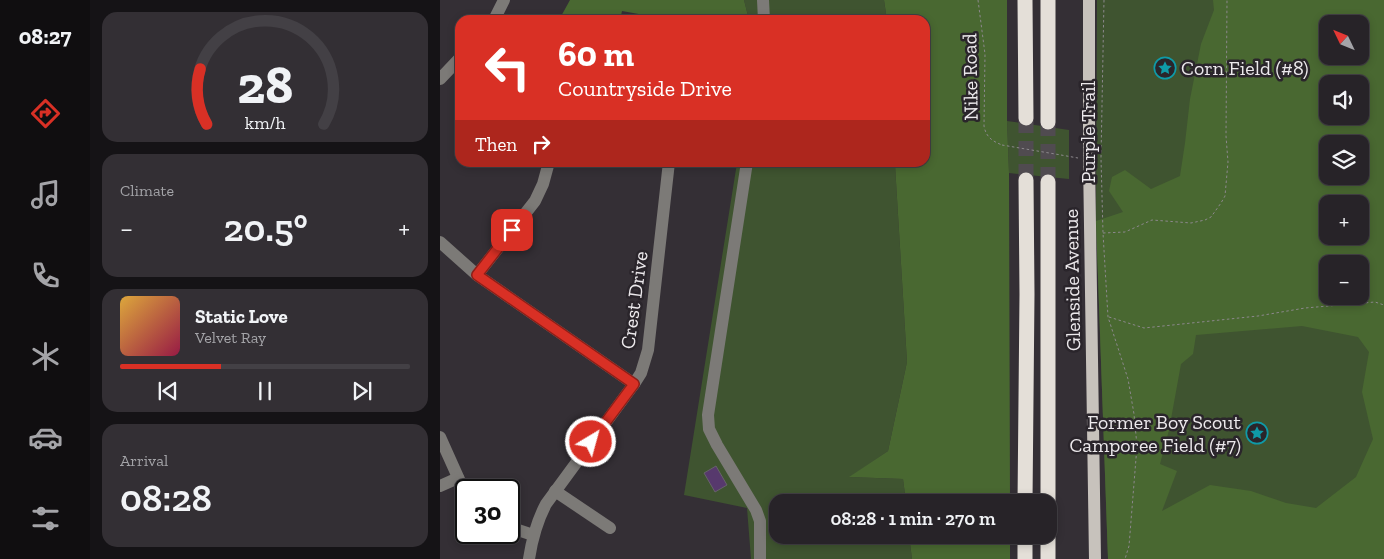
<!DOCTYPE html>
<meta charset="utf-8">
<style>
:root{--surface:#272328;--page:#332f34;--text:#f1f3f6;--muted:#a4a4a8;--line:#434045;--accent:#d93025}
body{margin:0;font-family:"Zilla Slab",serif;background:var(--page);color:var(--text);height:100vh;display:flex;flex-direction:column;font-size:19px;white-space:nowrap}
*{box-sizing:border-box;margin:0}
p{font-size:16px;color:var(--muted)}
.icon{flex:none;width:28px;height:28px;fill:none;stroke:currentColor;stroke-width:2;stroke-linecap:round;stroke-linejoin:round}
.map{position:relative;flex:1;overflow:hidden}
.drawer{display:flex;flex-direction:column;gap:12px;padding:12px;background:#151316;width:350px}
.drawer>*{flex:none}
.banner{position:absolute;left:15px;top:15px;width:475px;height:152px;border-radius:15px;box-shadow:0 2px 8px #0003,0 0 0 1px var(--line);background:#d93025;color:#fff;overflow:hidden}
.needle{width:32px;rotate:313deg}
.buttons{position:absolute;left:879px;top:15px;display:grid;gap:10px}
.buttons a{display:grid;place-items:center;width:50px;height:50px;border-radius:10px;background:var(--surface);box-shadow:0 2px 8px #0003,0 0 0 1px var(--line);font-size:25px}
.speed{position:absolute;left:15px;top:479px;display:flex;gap:10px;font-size:25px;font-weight:700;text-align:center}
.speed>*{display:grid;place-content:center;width:65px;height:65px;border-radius:50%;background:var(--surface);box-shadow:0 2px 8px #0003,0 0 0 1px var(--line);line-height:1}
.speed .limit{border:2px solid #111;border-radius:8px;background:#fff;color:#111}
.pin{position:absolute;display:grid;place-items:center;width:42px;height:42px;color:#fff;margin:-21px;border-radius:10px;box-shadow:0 2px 8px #0006}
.me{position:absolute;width:55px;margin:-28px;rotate:37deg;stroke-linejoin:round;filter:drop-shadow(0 0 4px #0008)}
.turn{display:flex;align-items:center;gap:18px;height:105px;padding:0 20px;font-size:22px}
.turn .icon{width:65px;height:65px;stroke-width:2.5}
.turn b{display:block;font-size:35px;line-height:42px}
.then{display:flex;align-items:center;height:48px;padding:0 20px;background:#0003;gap:10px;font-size:19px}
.big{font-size:38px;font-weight:600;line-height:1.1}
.drawer .widget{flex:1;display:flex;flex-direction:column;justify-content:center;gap:8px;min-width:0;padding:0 18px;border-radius:15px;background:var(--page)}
.drawer .dial{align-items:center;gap:0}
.dial svg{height:130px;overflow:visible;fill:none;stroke:var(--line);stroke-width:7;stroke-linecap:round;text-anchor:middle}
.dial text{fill:var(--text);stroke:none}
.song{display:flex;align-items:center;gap:15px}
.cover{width:60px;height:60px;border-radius:8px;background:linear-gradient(135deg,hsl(40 70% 55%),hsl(340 70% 35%))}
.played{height:5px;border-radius:2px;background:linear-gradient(90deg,var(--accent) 35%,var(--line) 35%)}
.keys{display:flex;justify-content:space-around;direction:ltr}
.heat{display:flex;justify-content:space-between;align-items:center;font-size:28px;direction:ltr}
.trip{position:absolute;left:329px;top:494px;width:288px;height:50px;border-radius:15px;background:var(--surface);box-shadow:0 2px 8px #0003,0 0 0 1px var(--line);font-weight:600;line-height:50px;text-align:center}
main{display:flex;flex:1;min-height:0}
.menu{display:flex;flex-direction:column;width:90px;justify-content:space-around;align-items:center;background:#100e10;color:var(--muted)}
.menu .icon{width:35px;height:35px}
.menu .on{color:var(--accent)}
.menu b{font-size:22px;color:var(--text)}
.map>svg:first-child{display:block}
.green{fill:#3f5430;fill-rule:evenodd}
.forest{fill:#496831;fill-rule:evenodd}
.building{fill:#57396d;stroke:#67636a}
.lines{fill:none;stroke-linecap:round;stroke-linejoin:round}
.highway-tunnel{stroke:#504b50;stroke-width:15;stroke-dasharray:15 8;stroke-linecap:butt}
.path{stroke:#8c888c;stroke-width:1;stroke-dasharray:2.5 2.5;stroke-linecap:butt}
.minor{stroke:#7c7a77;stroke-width:12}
.major{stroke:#c7c2bc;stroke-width:12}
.highway{stroke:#e4dfd8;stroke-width:15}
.path-bridge{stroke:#8c888c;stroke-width:1;stroke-dasharray:2.5 2.5;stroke-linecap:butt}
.route-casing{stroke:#8d1f18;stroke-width:12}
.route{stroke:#d93025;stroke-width:9}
.labels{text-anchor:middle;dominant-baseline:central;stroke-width:5;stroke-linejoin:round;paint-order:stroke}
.poi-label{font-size:20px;fill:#ece9ec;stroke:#2a252b;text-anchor:start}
.street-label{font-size:20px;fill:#ece9ec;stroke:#2a252b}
</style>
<main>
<nav class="menu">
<b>08:27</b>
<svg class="icon on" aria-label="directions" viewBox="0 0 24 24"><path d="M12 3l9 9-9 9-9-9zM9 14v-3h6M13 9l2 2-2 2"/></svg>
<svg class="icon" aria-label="music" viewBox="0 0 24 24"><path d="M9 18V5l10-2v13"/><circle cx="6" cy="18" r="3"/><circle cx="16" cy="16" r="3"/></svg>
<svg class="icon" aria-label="phone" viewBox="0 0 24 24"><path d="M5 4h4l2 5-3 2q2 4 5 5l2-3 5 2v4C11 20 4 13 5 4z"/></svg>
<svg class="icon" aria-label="climate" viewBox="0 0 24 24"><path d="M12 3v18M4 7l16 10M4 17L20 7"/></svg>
<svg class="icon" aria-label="car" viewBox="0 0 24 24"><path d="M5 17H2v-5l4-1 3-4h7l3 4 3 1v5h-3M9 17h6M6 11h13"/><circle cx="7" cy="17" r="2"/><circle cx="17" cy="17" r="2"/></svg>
<svg class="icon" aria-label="filters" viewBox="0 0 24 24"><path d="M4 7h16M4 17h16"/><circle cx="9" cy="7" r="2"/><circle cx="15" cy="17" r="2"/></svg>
</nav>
<section class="drawer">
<div class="widget dial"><svg viewBox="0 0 100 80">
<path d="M14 69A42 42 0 1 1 86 69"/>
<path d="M14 69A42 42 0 0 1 10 35" stroke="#d93025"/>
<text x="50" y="56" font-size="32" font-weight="700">28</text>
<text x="50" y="72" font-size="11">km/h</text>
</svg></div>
<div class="widget"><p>Climate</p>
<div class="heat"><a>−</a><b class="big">20.5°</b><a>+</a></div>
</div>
<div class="widget">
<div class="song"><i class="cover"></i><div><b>Static Love</b><p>Velvet Ray</p></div></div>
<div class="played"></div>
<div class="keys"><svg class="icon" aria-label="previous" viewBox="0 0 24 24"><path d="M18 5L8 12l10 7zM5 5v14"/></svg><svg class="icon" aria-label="pause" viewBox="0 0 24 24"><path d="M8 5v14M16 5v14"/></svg><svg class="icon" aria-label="next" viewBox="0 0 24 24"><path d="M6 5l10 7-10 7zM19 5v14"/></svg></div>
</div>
<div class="widget"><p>Arrival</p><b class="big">08:28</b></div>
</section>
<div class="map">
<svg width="944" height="559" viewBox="0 0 944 559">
<rect width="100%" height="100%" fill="#342f35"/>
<g class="green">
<polygon points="304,0 444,0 447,20 309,20"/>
<path d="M657,0h287v559h-276l-12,-338zM888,24h32v32h-32zM888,84h32v32h-32zM888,144h32v32h-32zM888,204h32v32h-32zM888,264h32v32h-32z"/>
<polygon points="567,121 629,130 629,179 569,173"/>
<polygon points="297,163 452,163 455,165 467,362 448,451 410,477 463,479 466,502 338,502 338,535 469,535 472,559 311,559 307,508 244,495"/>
</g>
<g class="forest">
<polygon points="130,0 304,0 309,20 232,20 182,11 180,20 119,20"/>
<polygon points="444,0 567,0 567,121 569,173 570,502 466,502 463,479 409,477 448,451 467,362 455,165 452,163 485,162 485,20 447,20"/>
<path d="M773,0h171v559h-276l-12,-338 27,-9 -14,-21 3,-14 13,-7 26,19 29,-13 5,-33 5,-44 11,-55 13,-34zM888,24h32v32h-32zM888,84h32v32h-32zM888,144h32v32h-32zM888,204h32v32h-32zM888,264h32v32h-32zM862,326l56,11 11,15 -7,40 11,47 -17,38 -40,31 -30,-5 -35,-12 -41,-6 -48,26 15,-40 -17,-7 9,-34 12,-66 12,-10 3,-19z"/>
<polygon points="469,535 570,535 570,559 472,559"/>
</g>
<polygon class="building" points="276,466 287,485 275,492 264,473"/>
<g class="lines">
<g class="highway-tunnel">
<polyline points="586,118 586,180"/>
<polyline points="608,182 608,122"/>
</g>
<g class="path">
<path d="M538,0l7,54 -1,72c2,11 8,15 18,19"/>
<polyline points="664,0 661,158 663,233 668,317 688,379 694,414 697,446 689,546 685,559"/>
<polyline points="621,155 638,158"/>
<polyline points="663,233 685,232 712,220 751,223 765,220 771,217 781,203 785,196 788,162 786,136 787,0"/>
<polyline points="669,317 704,328 818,316 865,308 935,302 944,305"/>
</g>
<g class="minor">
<polyline points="323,0 324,20"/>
<polyline points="54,20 64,0"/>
<polyline points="0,79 20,58"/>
<polyline points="307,162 268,415 269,429 277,445 316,510 320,521 320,559"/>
<polyline points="0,242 37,275 194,384"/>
<polyline points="37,275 95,201 103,184 109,162"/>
<polyline points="0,437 26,495"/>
<polyline points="0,486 18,478"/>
<polyline points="115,491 170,528"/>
<polyline points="69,527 93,535"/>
<path d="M89,559c3,-20 8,-38 17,-55l88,-120 7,-11 7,-23 21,-188"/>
</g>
<polyline class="major" points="649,0 649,159 655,559"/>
<g class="highway">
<polyline points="585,0 586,118"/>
<polyline points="608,122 608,0"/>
<polyline points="608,182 608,559"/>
<polyline points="585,502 587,294 586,180"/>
<polyline points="585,535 585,559"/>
</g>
<polyline class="path-bridge" points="562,145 621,155"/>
</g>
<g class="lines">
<g class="route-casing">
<polyline id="route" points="72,230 37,275 194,384 151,442"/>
</g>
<use href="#route" class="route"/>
</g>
<defs>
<g id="sight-ring" transform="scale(1.125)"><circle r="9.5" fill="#2a252b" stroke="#0f9aa8" stroke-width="1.5"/><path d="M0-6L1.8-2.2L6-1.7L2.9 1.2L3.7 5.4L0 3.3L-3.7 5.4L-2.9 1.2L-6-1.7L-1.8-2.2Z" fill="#0f9aa8"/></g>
</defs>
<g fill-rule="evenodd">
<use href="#sight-ring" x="725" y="68"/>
<use href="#sight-ring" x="817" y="433"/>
</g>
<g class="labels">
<g class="poi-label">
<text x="741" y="68">Corn Field (#8)</text>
<text x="801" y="422" text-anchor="end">Former Boy Scout<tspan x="801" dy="23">Camporee Field (#7)</tspan></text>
</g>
<g class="street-label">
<text transform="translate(530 77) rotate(-91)">Nike Road</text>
<text transform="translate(648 132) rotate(-90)">Purple Trail</text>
<text transform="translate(632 280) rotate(-91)">Glenside Avenue</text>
<text transform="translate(194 300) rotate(-82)">Crest Drive</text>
</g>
</g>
</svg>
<div class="buttons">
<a><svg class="needle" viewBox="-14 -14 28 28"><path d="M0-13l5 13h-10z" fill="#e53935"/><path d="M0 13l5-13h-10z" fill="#a4a4a8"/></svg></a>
<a><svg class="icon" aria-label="sound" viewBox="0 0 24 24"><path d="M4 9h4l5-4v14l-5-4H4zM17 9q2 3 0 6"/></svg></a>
<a><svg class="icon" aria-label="layers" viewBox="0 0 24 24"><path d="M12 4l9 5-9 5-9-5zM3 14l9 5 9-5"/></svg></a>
<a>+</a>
<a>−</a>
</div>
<div class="speed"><div class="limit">30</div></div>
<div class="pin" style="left:72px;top:230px;background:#d93025"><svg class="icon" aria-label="arrive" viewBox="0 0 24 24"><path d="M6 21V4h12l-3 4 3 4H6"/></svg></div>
<svg class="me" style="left:151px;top:442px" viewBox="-20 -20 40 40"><circle r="17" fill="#d93025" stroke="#fff" stroke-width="3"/><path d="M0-11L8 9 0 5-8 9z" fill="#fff"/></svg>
<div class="trip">08:28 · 1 min · 270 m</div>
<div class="banner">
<div class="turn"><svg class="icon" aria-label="left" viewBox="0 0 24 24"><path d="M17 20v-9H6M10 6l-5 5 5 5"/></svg><div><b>60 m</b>Countryside Drive</div></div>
<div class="then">Then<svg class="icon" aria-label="right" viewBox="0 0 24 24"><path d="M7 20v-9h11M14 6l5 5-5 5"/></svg></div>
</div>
</div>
</main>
